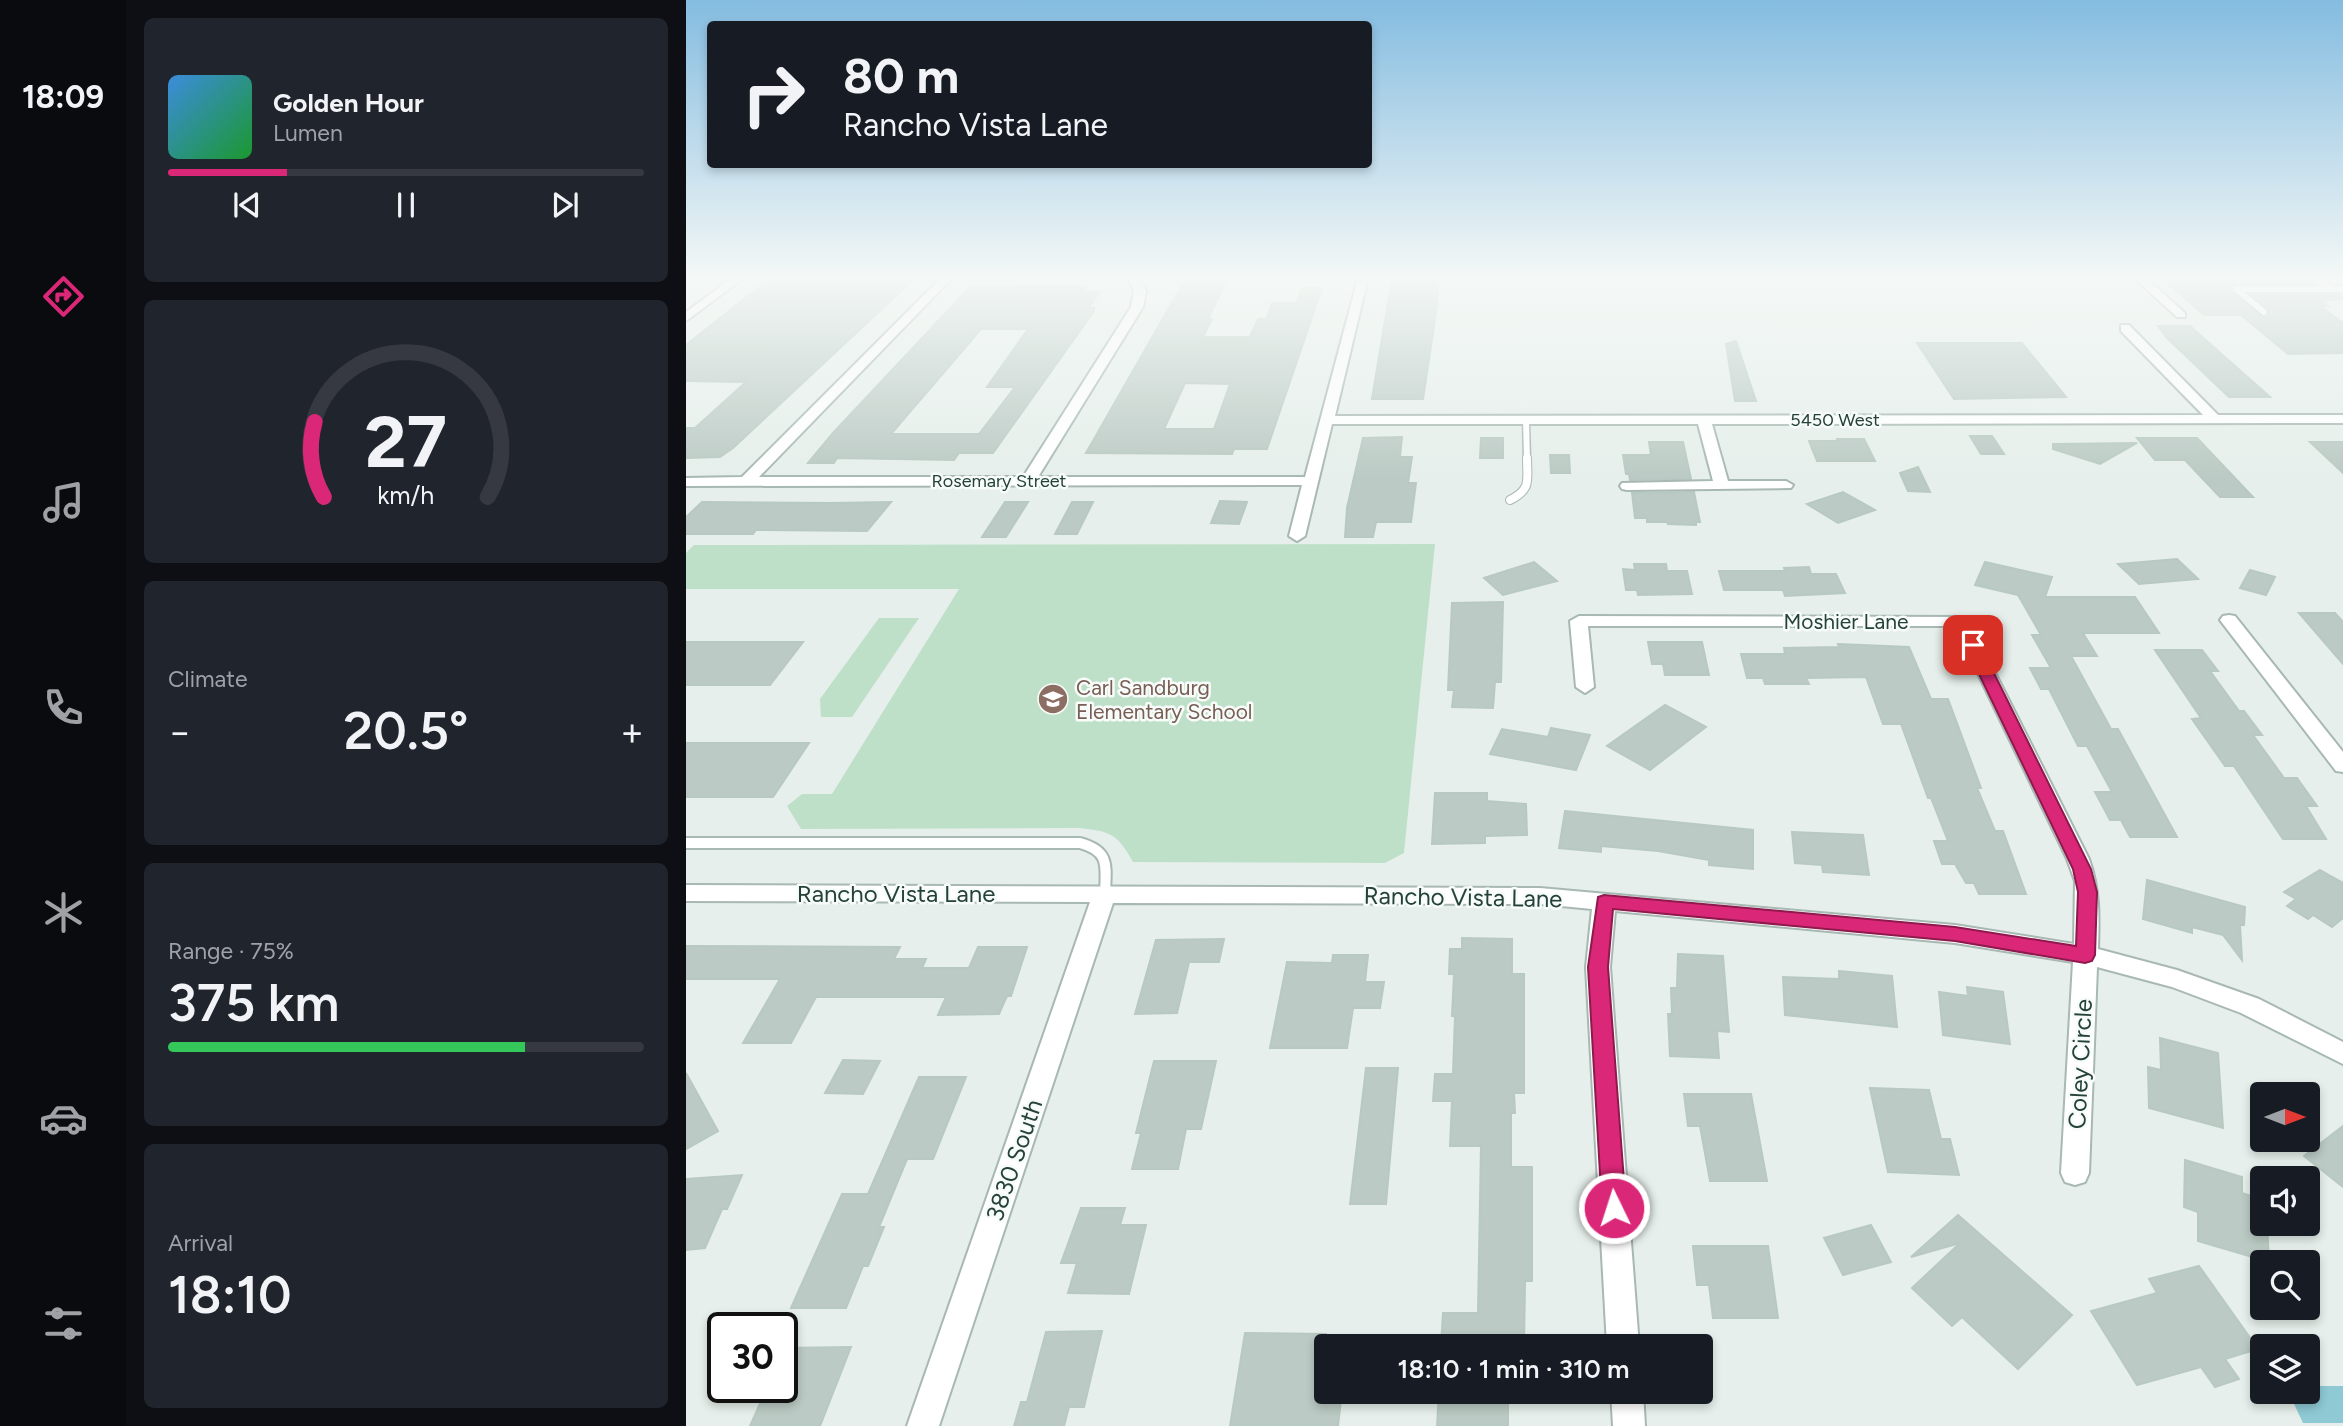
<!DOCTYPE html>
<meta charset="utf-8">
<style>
:root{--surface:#171b24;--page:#20242c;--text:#f1f3f6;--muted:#9ea1a6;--line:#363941;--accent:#db2777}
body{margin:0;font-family:Figtree,sans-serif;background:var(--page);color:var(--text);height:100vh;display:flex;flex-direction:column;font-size:26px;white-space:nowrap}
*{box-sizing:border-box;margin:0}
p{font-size:23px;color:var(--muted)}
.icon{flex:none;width:38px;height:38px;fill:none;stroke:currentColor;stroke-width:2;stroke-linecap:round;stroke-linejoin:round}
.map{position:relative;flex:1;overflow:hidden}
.side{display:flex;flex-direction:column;gap:18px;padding:18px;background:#0d0f14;width:560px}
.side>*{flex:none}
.hud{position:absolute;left:21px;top:21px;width:665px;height:147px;border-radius:7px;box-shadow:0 4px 10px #0003;background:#171b24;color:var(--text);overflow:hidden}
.needle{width:46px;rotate:90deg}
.buttons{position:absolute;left:1564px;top:1082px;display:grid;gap:14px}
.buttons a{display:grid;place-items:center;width:70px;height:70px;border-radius:7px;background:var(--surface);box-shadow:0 4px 10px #0003;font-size:35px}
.speed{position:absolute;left:21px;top:1312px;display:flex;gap:14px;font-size:35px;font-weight:700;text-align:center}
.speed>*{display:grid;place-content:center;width:91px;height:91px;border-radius:50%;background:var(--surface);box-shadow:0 4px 10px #0003;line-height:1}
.speed .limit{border:4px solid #111;border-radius:10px;background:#fff;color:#111}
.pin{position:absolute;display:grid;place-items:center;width:60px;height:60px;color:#fff;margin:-30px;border-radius:14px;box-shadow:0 4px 10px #0006}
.me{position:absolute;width:77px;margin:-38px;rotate:356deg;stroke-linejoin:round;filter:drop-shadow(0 0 5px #0008)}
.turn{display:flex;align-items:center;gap:24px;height:147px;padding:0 21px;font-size:32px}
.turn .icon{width:91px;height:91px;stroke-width:2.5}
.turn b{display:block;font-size:49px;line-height:60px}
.big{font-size:52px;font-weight:600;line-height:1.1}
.side .tile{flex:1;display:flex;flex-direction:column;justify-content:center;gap:10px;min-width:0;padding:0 24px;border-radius:10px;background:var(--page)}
.side .dial{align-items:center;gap:0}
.dial svg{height:182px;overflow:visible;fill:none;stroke:var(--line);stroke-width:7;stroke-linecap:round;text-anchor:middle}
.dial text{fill:var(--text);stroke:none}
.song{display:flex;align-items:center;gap:21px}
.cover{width:84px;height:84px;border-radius:10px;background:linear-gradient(135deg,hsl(210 70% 55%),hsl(130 70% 35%))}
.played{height:7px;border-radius:4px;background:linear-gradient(90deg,var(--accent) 25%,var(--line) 25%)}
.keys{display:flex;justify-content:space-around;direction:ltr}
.heat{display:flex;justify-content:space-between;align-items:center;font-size:38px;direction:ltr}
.charge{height:10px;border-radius:5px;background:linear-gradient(90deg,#34c759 75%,var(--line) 0)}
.trip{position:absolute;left:628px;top:1334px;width:399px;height:70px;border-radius:7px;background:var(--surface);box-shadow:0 4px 10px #0003;font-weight:600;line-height:70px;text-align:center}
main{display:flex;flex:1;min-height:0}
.tabs{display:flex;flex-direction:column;width:126px;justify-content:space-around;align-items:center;background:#090b0e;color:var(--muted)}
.tabs .icon{width:49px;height:49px}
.tabs .on{color:var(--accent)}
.tabs b{font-size:32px;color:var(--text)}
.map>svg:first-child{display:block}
.green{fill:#bfe0c8}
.water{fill:#8ec9d4}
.building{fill:#bbcac4;stroke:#b8c9c2;stroke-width:2;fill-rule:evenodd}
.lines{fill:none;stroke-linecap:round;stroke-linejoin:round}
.service-far2-casing{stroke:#a8b8b2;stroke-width:9}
.service-far1-casing{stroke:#a8b8b2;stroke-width:10}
.service-casing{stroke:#a8b8b2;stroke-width:14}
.minor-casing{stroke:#a8b8b2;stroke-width:4}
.service-far2{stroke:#fff;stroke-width:6}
.service-far1{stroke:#fff;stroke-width:8}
.service{stroke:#fff;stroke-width:10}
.minor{fill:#fff;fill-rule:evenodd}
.route{fill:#db2777;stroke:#8e194d;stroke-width:2}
.labels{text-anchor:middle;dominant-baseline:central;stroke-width:5;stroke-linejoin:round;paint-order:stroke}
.far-street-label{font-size:18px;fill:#24423a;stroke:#f7fbf9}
.street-label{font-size:21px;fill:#24423a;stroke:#f7fbf9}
.education-label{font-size:21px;fill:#785e54;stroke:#f7fbf9;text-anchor:start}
.near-street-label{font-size:24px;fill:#24423a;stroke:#f7fbf9}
</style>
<main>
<nav class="tabs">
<b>18:09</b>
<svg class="icon on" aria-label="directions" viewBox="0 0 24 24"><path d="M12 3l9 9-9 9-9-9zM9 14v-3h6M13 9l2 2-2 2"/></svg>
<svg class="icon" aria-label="music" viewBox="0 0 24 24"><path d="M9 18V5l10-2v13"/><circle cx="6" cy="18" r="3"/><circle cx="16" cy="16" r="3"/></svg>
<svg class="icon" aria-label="phone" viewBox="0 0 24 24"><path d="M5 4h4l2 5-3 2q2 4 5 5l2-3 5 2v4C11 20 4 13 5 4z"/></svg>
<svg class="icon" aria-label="climate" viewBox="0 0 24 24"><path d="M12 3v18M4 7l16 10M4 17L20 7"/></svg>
<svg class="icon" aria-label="car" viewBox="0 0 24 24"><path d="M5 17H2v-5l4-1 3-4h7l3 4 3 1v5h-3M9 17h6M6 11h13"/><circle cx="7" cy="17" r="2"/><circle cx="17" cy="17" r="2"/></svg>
<svg class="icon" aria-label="filters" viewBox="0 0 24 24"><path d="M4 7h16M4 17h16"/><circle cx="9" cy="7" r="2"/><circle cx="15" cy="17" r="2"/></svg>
</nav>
<section class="side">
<div class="tile">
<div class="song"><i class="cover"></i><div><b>Golden Hour</b><p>Lumen</p></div></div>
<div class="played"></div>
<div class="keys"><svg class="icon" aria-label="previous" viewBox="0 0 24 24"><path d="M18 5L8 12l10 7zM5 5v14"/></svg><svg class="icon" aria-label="pause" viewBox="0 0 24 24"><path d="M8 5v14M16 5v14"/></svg><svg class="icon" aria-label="next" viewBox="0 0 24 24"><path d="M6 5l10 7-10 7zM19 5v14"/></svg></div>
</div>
<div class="tile dial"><svg viewBox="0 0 100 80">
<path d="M14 69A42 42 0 1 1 86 69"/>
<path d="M14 69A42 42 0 0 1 10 36" stroke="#db2777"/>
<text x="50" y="56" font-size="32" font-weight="700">27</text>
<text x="50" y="72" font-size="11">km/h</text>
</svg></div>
<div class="tile"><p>Climate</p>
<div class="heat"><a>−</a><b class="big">20.5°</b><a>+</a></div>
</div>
<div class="tile"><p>Range · 75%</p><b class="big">375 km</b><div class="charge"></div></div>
<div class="tile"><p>Arrival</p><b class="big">18:10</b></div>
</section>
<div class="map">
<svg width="1657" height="1426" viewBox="0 0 1657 1426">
<rect width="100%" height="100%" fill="#e6efeb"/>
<g class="green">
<path d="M749,544l-31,309 -19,10 -252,-1c-16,-29 -23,-31 -56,-34l-276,1 -14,-23 15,-12h30l127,-205h-273v-36l8,-8z"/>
<polygon points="193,618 233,618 166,717 135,717 134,699"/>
</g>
<polygon class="water" points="1622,1386 1657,1386 1657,1423 1617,1423 1602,1391 1622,1391"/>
<g class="building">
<polygon points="116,278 228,279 47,448 34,457 0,458 0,428 9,428 60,382 0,381 0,345 82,280"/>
<path d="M500,278h42l-20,41h4l-9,18h47l8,-18h8l6,-16h24l6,-15h20l-55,161h-33l-2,5 -146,-1zM499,383l45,1 -16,45h-50z"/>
<polygon points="706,278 752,279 751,306 737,399 686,399"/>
<polygon points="1475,278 1622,278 1627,283 1550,283 1544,290 1578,318 1583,315 1583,309 1566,295 1657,295 1657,299 1635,301 1642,306 1634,306 1657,323 1657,353 1602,354 1555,315 1518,315"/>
<path d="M400,286l-4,5 18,1 -12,16h6v3l-101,142h-34l-5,7 -117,-2 -3,5h-26l25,-30 137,-146zM295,329h47l-41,58h28l-36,47h-88z"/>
<polygon points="1472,326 1504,326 1584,397 1543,397 1480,337"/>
<polygon points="1050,341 1070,401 1049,401 1040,344"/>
<polygon points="1231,343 1336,343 1380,397 1268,399"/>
<polygon points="1284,436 1306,436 1318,454 1295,454"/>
<polygon points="716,437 714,457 726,457 722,483 730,483 725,522 690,522 687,537 659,537 661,508 677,438"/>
<polygon points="795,438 817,438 817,458 794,458"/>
<polygon points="1451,438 1511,438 1567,497 1534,497 1499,460 1469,460"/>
<polygon points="1151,439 1178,439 1189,461 1131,461 1123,441 1152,441"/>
<polygon points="963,442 997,442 1005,479 944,480 943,474 940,474 937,455 965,455"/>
<polygon points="1624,442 1657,442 1657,473"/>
<polygon points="1451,443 1414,464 1367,449 1367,444"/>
<polygon points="864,455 883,455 884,473 865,473"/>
<polygon points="1232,467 1244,492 1222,491 1214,473"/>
<polygon points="1008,492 1014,522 1010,522 1010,525 982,524 981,522 961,522 961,518 949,518 946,493"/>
<polygon points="1157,492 1189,510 1152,523 1121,504"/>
<polygon points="534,501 561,502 553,524 525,523"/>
<polygon points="16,502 144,503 205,502 181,531 70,530 67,534 0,534 0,517"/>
<polygon points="319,502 342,502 320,537 296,537"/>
<polygon points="386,502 407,502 391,534 369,534"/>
<polygon points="1491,559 1512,579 1453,584 1432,564"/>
<polygon points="848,562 871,581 817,595 798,578"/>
<polygon points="1299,562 1366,577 1359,597 1449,597 1473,633 1397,633 1411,656 1385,656 1425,729 1432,729 1491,837 1444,837 1435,820 1424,820 1409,792 1426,792 1401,746 1392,746 1363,689 1355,689 1344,668 1365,668 1346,635 1355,635 1332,595 1289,585"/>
<polygon points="948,564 980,564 981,571 1001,571 1006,594 952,595 951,590 940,590 937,569 949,570"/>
<polygon points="1123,567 1125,574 1150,574 1159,593 1099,596 1097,590 1038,590 1033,571 1099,571 1098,568"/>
<polygon points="1564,570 1589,577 1580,595 1554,588"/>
<polygon points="817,602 815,682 809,682 807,708 766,707 768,690 762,690 766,603"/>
<polygon points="1613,613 1649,613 1657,622 1657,664"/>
<polygon points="0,642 117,642 84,685 0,685"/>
<polygon points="962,642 1016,642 1023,675 979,675 977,664 966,664"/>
<polygon points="1152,644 1223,647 1245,699 1262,699 1295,788 1291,788 1309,831 1317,831 1340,894 1293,894 1288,883 1280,883 1269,864 1256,864 1248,841 1262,841 1245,798 1242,798 1215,724 1197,724 1180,677 1120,678 1123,684 1079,684 1077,678 1061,678 1055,654 1099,654 1098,648 1153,647"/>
<polygon points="1469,650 1516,650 1532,671 1524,671 1553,711 1558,711 1576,735 1567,735 1598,778 1611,778 1631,806 1620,806 1640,839 1597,839 1548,766 1539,766 1506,719 1515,718"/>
<polygon points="979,705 1020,727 964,770 921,746"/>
<polygon points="865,728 904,735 890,770 804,754 816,729 862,737"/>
<polygon points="0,743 123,743 87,797 0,797"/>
<polygon points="749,793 801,793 801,801 840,804 841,835 799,836 799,843 746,844"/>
<polygon points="879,811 1067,830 1067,869 1023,865 1023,860 972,851 915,846 915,852 873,848"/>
<polygon points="1106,832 1177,835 1183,875 1137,872 1136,865 1109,863"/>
<polygon points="1634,870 1657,883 1657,918 1646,927 1627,915 1622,919 1601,906 1610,899 1598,892"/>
<polygon points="1461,880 1559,907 1558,925 1554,925 1556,960 1537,935 1506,927 1506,933 1457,919"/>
<polygon points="776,938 826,939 826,974 838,974 838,1093 828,1093 829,1113 825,1113 825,1167 846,1167 846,1281 839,1281 838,1346 755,1346 757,1313 792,1313 795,1146 764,1146 766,1101 747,1101 749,1074 767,1074 769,1016 766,1016 768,974 763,974 764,949 776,949"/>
<polygon points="538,939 533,962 503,962 491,1013 449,1014 470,940"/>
<polygon points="0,946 214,947 208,959 240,959 236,968 283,968 292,947 341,947 325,996 321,996 313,1014 252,1015 260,997 130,997 105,1043 57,1043 94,979 0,979"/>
<polygon points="992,954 1037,956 1043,1032 1031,1031 1033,1058 984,1056 982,1014 986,1014 985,988 991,988"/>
<polygon points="647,955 682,955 679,982 698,982 694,1008 667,1008 661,1048 584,1048 601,962 646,963"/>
<polygon points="1153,971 1206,976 1211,1027 1099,1015 1097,977 1153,979"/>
<polygon points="1281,987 1317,992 1324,1044 1257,1035 1253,992 1282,996"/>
<polygon points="1474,1038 1532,1053 1537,1128 1463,1108 1462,1067 1475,1070"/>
<polygon points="157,1060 194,1061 177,1094 139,1093"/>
<polygon points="468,1061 530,1061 515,1129 500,1129 492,1169 446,1169 455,1133 450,1133"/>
<polygon points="680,1068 712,1068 700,1204 664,1204"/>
<polygon points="0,1073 32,1131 0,1149"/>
<polygon points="233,1077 280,1077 247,1159 221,1159 193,1227 198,1227 182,1266 177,1266 160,1308 105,1308 156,1194 182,1194"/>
<polygon points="1184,1088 1243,1090 1255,1139 1264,1139 1273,1175 1202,1172"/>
<polygon points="998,1094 1065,1094 1081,1181 1024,1181 1014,1126 1002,1126"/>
<polygon points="1657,1126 1657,1187 1618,1156"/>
<polygon points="1499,1160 1556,1177 1556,1193 1577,1200 1577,1223 1581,1223 1583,1262 1512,1241 1512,1212 1498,1207"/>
<polygon points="56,1175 41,1209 36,1209 19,1248 0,1250 0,1179"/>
<polygon points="395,1208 439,1208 434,1225 460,1225 443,1294 382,1293 391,1263 375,1263"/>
<polygon points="1272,1215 1386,1315 1332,1369 1276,1317 1266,1326 1226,1288 1274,1243 1225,1257"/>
<polygon points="1185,1225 1205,1262 1157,1275 1138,1238"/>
<polygon points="1007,1246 1082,1246 1092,1318 1027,1318 1023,1285 1011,1285"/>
<polygon points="1513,1266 1572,1349 1539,1359 1553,1379 1529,1387 1515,1367 1451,1385 1405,1311 1471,1293 1463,1279"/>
<polygon points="416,1331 398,1407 383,1407 378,1426 328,1426 335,1402 341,1402 360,1332"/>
<polygon points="559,1333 640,1334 640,1391 656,1391 652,1426 544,1426"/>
<polygon points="165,1347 134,1426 64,1426 81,1388 96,1388 96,1348"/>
<polygon points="753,1391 822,1391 822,1426 751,1426"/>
</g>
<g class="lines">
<g class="service-far2-casing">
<g id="service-far2">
<polyline points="1550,289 1657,289"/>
<polyline points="1550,289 1578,312"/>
<polyline points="840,420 841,460"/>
</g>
</g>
<g class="service-far1-casing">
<path id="service-far1" d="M824,500c22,-11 17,-20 17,-42"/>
</g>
<g class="service-casing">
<path id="service" d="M0,843h394c30,8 26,23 25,50"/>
</g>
<g class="minor-casing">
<g id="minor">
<polygon points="46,278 58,278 0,321 0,312"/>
<polygon points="255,278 266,278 73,477 337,477 445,307 448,291 442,278 452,278 460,291 457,307 352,477 619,477 672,278 682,278 649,416 1517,415 1435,331 1435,325 1443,325 1532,415 1657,415 1657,423 1026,424 1042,481 1100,481 1107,485 1105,488 941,490 936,489 934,486 936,483 1027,481 1012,424 646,424 619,536 611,541 603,536 616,485 0,486 0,478 56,477"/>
<polygon points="1448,278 1460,278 1499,313 1499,317 1491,317"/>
<polygon points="1625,278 1637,278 1651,289 1641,291"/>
<polygon points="1543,615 1549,616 1657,752 1657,772 1650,771 1537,624 1534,620 1537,616"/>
<path d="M893,616l388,1 122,242c11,31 10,58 9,90l79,21 82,29 84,43v22l-102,-51 -69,-26 -75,-20 -8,206 -4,9 -10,3 -10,-3 -4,-9 12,-211 -118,-19 -340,-32 -5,56 29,379h-32l-21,-379 6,-58 -52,-5 -427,-1 -174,523h-32l183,-524 -404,-1v-16l854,3 415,37 119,19 1,-63 -8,-22 -112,-233h-367l6,61 -9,6 -9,-6 -6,-66z"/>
<polygon points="925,1391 957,1391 959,1426 927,1426"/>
</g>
</g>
<use href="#service-far2" class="service-far2"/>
<use href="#service-far1" class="service-far1"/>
<use href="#service" class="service"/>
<use href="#minor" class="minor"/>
</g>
<linearGradient id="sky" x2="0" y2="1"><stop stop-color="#84bce0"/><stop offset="0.58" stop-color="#f4f8f6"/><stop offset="1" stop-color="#f4f8f6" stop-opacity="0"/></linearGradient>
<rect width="1657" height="478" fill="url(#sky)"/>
<polygon class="route" points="1287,640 1294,645 1405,869 1411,892 1409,955 1406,961 1399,963 1269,941 927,909 922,967 940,1208 937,1216 928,1219 920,1216 916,1208 902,967 912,897 918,895 1269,927 1390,946 1392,892 1387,869 1279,645"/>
<defs>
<g id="school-disc" transform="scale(1.575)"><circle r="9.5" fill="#8d6e63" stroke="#f7fbf9"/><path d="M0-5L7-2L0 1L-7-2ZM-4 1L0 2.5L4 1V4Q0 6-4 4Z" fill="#fff"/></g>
</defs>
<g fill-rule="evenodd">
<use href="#school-disc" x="367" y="699"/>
</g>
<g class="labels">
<g class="far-street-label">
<text x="1149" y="420">5450 West</text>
<text x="313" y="481">Rosemary Street</text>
</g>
<g class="street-label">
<text x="1160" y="621">Moshier Lane</text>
</g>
<g class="education-label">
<text x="390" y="687">Carl Sandburg<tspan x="390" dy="24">Elementary School</tspan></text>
</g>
<g class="near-street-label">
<text x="210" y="893">Rancho Vista Lane</text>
<text transform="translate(777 897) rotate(1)">Rancho Vista Lane</text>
<text transform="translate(1394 1064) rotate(-87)">Coley Circle</text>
<text transform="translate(328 1160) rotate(-71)">3830 South</text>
</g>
</g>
</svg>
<div class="buttons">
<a><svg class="needle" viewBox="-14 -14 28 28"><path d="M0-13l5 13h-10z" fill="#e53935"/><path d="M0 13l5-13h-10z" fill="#9ea1a6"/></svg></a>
<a><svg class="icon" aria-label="sound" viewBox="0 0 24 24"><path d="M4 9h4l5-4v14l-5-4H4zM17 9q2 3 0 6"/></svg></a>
<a><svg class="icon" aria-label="search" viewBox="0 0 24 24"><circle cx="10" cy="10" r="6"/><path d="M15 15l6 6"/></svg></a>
<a><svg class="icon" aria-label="layers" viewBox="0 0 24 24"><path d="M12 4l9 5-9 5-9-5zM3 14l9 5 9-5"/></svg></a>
</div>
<div class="speed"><div class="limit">30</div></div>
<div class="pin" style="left:1287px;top:645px;background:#d93025"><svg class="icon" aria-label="arrive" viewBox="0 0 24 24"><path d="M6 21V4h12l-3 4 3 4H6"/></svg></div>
<svg class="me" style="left:928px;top:1208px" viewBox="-20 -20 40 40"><circle r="17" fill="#db2777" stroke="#fff" stroke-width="3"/><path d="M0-11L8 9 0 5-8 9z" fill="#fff"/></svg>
<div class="trip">18:10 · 1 min · 310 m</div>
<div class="hud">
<div class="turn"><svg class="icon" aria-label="right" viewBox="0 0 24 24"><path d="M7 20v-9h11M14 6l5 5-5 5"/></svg><div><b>80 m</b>Rancho Vista Lane</div></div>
</div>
</div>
</main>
